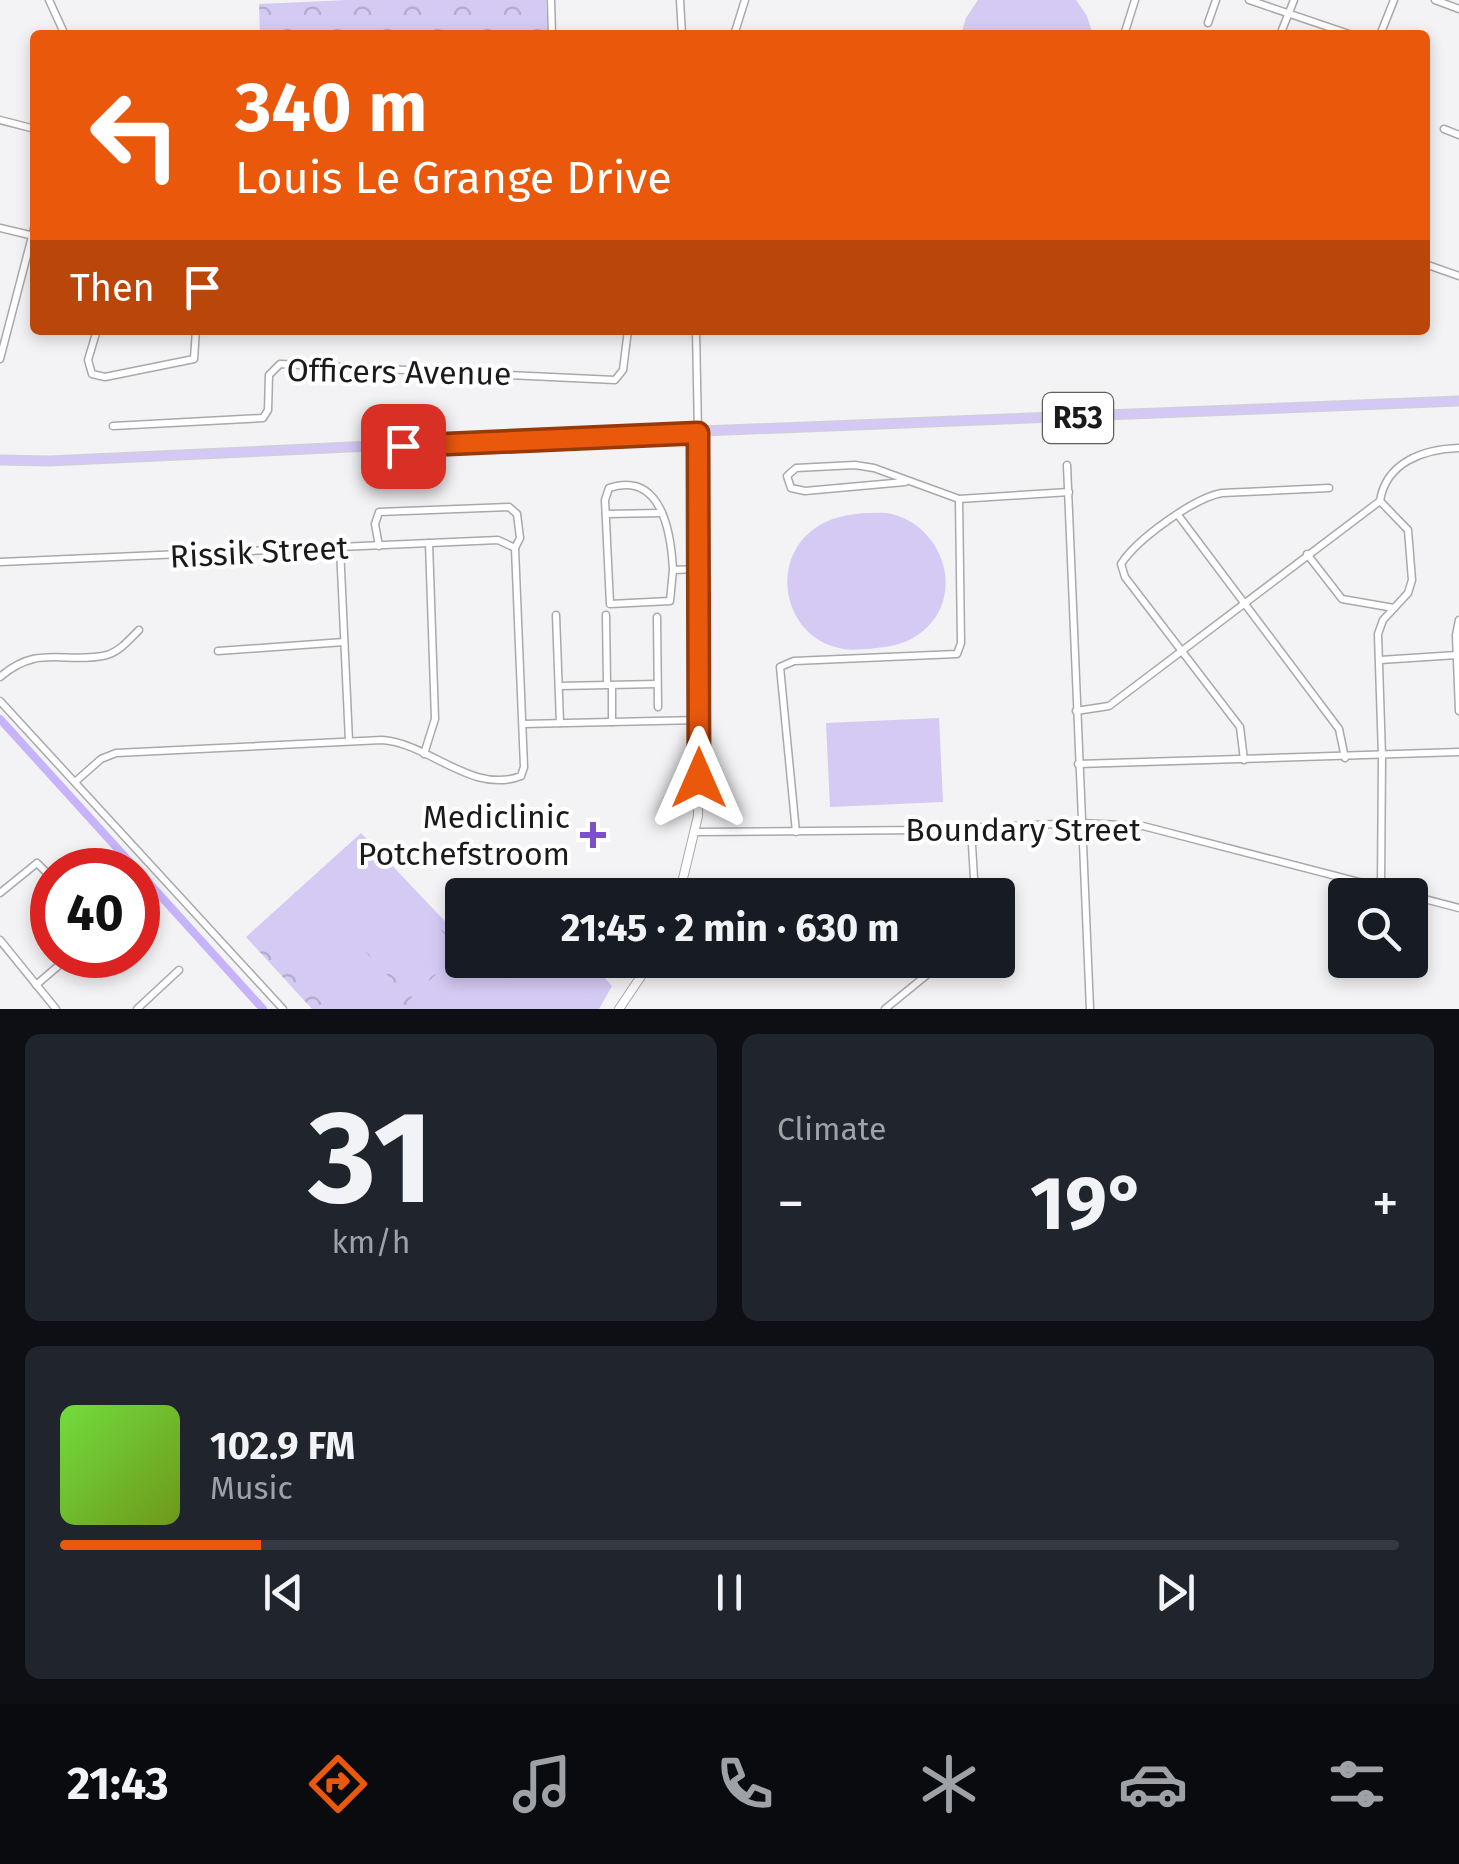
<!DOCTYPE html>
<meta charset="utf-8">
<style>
:root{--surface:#171b24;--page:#20242c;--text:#f1f3f6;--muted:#9ea1a6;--line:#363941;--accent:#ea580c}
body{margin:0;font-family:"Fira Sans",sans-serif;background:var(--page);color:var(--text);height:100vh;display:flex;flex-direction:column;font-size:38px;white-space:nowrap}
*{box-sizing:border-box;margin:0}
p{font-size:32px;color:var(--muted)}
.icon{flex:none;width:55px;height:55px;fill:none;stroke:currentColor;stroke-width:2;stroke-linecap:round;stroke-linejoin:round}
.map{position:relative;height:1009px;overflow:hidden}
.side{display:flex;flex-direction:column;gap:25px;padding:25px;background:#0d0f14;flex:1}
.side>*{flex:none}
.top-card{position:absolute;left:30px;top:30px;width:1400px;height:305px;border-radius:10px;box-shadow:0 5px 15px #0003;background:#ea580c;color:#fff;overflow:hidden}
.controls{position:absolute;left:1328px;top:878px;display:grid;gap:20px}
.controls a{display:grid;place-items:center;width:100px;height:100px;border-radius:10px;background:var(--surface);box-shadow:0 5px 15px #0003;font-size:50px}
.speed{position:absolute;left:30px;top:848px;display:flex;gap:20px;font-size:50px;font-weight:700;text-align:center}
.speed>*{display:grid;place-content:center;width:130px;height:130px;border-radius:50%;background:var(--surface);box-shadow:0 5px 15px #0003;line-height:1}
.speed .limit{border:15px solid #d22;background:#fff;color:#111}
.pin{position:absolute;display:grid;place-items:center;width:85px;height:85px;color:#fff;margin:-42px;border-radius:20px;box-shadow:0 5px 15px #0006}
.me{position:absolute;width:110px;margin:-55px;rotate:0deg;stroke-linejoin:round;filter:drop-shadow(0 0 8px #0008)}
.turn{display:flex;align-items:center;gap:35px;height:210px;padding:0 40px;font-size:45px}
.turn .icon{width:130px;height:130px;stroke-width:2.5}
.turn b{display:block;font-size:70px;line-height:85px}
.then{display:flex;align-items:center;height:95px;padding:0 40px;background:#0003;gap:20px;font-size:38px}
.big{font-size:75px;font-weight:700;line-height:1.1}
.side .tile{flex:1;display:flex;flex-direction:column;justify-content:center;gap:15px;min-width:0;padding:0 35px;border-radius:15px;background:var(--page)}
.side .dial{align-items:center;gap:0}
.dial b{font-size:130px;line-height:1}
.song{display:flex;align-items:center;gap:30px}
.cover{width:120px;height:120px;border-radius:15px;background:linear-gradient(135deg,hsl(100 70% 55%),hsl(80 70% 35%))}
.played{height:10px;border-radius:5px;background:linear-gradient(90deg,var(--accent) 15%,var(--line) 15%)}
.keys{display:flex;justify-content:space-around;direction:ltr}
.heat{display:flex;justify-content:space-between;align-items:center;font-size:55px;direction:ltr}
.side .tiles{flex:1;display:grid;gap:25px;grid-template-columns:1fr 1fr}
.tile:last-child{grid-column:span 2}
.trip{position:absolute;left:445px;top:878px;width:570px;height:100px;border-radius:10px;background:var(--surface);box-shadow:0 5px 15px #0003;font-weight:700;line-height:100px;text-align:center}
.dock{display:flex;height:160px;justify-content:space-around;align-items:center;background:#090b0e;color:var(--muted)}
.dock .icon{width:70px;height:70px}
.dock .on{color:var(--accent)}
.dock b{font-size:45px;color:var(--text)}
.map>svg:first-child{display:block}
.park{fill:url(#park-crowns)}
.pitch{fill:#d4caf4}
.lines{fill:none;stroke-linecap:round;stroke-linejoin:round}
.canal{stroke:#c6b3fa;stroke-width:8}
.minor-casing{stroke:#a9a9ac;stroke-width:9}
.tertiary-casing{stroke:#a9a9ac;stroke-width:10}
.primary-casing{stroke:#d1d1d1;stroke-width:11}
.minor{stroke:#fff;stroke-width:6}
.tertiary{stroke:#fff;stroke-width:8}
.primary{stroke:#d4c8f4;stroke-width:9}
.route-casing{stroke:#983908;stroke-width:25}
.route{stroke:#ea580c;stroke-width:18}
.poi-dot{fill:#7b50c9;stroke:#fff;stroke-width:4}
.labels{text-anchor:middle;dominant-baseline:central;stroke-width:8;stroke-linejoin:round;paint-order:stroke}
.shield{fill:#fff;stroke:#5f5f5f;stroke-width:2.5}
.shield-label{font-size:30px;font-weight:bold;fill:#1a1a1b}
.street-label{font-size:32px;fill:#1a1a1b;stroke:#fff}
.poi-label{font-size:32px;fill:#1a1a1b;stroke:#fff;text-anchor:end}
</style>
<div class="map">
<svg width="1459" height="1009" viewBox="0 0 1459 1009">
<defs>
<pattern id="park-crowns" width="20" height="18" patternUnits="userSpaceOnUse" patternTransform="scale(2.5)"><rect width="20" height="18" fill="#d4caf4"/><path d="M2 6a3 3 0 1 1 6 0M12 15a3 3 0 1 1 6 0" fill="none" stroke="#b5add1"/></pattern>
</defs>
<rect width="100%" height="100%" fill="#f3f3f6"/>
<g class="park">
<polygon points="348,0 546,0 548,35 260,35 259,4"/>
<polygon points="361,833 460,937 462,936 462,960 588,960 612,986 599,1009 312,1009 246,937"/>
</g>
<g class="pitch">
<polygon points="978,0 1076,0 1087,16 1093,35 961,35 966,18"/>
<path d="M887,513c60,11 83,92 26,125 -14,8 -28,9 -44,11 -10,0 -20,2 -30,-1 -58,-13 -71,-93 -19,-123 18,-11 45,-13 67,-12z"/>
<polygon points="939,718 943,802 830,807 826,723"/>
<polygon points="368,850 450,940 401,985 319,895"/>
<polygon points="316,898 398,987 375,1009 327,1009 267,943"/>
<polygon points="462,950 462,960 486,960 531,1009 419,1009 410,999"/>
<polygon points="490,960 581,960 604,984 577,1009 535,1009"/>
</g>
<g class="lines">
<g class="canal">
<polyline points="0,719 137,870"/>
<polyline points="138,871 263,1009"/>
</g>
<g class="minor-casing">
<g id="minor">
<polyline points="49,0 65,35"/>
<polyline points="551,0 552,35"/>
<polyline points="680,0 682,35"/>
<polyline points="1249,0 1352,35"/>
<polyline points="1435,0 1459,9"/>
<polyline points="1208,23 1216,0"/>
<polyline points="734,35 745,0"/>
<polyline points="1124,35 1135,0"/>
<polyline points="1280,35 1294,0"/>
<polyline points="1380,35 1394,0"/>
<polyline points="0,120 35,129"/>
<polyline points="1444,129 1459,135"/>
<polyline points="0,228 34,236"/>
<polyline points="1425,264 1459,276"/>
<polyline points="97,330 88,360 92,374 105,377 194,359 196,330"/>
<polyline points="696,330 698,433"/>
<polyline points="0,359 35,225"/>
<polyline points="113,426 263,418 268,410 269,375 280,364 615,380 623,370 628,330"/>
<polyline points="1067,465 1090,1009"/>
<polyline points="905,482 805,491 791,488 787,476 796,468 855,465 874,468 959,499"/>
<polyline points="1380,501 1408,530 1412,580 1408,593 1383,620 1378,634 1382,756 1381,887"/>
<polyline points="606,514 662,513"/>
<polyline points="1178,515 1339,729 1345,758"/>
<polyline points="340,548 349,741"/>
<polyline points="1307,554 1342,599 1394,608"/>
<polyline points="0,562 498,540 515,548"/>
<path d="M673,570l-3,31 -60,3 -5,-104 4,-12c52,-17 62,43 64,82l26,-1"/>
<polyline points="556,615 560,723"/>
<polyline points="606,615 607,684"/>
<polyline points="657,617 658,707"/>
<polyline points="1459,620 1456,635 1459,711"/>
<polyline points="218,651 344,642"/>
<polyline points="1380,660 1457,655"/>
<path d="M0,677c39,-34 65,-12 107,-22 13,-4 23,-16 32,-25"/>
<polyline points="559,686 657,684"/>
<polyline points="612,686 612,722"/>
<polyline points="0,701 283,1009"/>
<path d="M1076,711l33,-5 271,-205c6,-39 44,-52 79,-53"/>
<polyline points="523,724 699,720"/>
<polyline points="424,754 435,719 429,543"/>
<path d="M1244,760l-4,-33 -115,-150 -4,-13c16,-25 73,-66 101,-71l107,-5"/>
<polyline points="1078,764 1459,752"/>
<path d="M75,782l26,-23 15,-6 266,-13c47,3 90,55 139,36l3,-9 -9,-219 5,-10 -3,-24 -8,-7 -130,5 -4,12 4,22"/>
<polyline points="971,828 975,895"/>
<polyline points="696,832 917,830 1080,823 1143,826 1459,908"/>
<polyline points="796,832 780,667 794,661 957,654 961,643 959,499 1069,492"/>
<polyline points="0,893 37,863 52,878"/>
<polyline points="0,940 56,1009"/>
<polyline points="36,985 71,955"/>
<polyline points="137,1009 179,970"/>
<polyline points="885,1009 945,960"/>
</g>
</g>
<g class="tertiary-casing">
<g id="tertiary">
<polyline points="679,895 698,816 698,433"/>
<polyline points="619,1009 652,960"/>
</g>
</g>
<g class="primary-casing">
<polyline id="primary" points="0,460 49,461 652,433 1459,401"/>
</g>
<use href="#minor" class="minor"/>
<use href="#tertiary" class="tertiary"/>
<use href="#primary" class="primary"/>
</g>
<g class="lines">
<g class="route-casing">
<polyline id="route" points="403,446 698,433 699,778"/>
</g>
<use href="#route" class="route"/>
</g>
<path class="poi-dot" d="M588 820h10v10h10v10h-10v10h-10v-10h-10v-10h10z"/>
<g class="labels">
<rect class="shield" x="1043" y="393" width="70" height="50" rx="8"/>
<g class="shield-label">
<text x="1078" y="418">R53</text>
</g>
<g class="street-label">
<text transform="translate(399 372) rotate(1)">Officers Avenue</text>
<text transform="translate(259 552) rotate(-3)">Rissik Street</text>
<text x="1023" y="830">Boundary Street</text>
</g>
<g class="poi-label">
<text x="570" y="817">Mediclinic<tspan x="570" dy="37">Potchefstroom</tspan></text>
</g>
</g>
</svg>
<div class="controls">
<a><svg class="icon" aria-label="search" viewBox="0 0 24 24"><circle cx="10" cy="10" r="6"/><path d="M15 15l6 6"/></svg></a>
</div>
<div class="speed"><div class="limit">40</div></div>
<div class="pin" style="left:403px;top:446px;background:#d93025"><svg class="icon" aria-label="arrive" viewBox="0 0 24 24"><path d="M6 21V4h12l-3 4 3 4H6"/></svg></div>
<svg class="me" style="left:699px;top:778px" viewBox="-20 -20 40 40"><path d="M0-17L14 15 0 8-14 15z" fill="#ea580c" stroke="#fff" stroke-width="4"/></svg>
<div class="trip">21:45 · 2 min · 630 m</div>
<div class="top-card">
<div class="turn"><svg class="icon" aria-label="left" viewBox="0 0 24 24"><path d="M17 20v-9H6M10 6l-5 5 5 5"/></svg><div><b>340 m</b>Louis Le Grange Drive</div></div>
<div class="then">Then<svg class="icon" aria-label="arrive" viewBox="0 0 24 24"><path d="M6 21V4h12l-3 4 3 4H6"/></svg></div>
</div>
</div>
<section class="side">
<div class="tiles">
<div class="tile dial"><b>31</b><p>km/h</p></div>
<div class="tile"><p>Climate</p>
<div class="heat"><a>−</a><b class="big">19°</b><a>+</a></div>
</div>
<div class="tile">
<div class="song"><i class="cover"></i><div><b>102.9 FM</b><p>Music</p></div></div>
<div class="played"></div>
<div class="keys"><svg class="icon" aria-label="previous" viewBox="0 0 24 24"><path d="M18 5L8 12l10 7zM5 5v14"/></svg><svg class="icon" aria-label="pause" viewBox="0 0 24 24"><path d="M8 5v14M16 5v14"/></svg><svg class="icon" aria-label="next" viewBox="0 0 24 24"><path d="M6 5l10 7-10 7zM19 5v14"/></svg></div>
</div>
</div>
</section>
<nav class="dock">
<b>21:43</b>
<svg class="icon on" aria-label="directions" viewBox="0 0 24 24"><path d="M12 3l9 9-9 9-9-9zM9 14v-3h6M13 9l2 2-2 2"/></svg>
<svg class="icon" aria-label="music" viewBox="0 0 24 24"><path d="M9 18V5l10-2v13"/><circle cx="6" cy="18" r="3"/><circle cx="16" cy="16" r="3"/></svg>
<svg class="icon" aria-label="phone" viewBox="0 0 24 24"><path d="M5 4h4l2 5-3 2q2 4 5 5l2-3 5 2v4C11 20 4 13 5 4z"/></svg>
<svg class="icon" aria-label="climate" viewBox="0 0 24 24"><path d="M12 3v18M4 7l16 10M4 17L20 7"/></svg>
<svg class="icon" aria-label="car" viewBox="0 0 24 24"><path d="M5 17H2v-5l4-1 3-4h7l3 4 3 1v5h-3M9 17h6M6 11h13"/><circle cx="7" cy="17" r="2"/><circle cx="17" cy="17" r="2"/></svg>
<svg class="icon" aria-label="filters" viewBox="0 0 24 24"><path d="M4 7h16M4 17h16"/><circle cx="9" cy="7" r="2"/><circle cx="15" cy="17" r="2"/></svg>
</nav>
